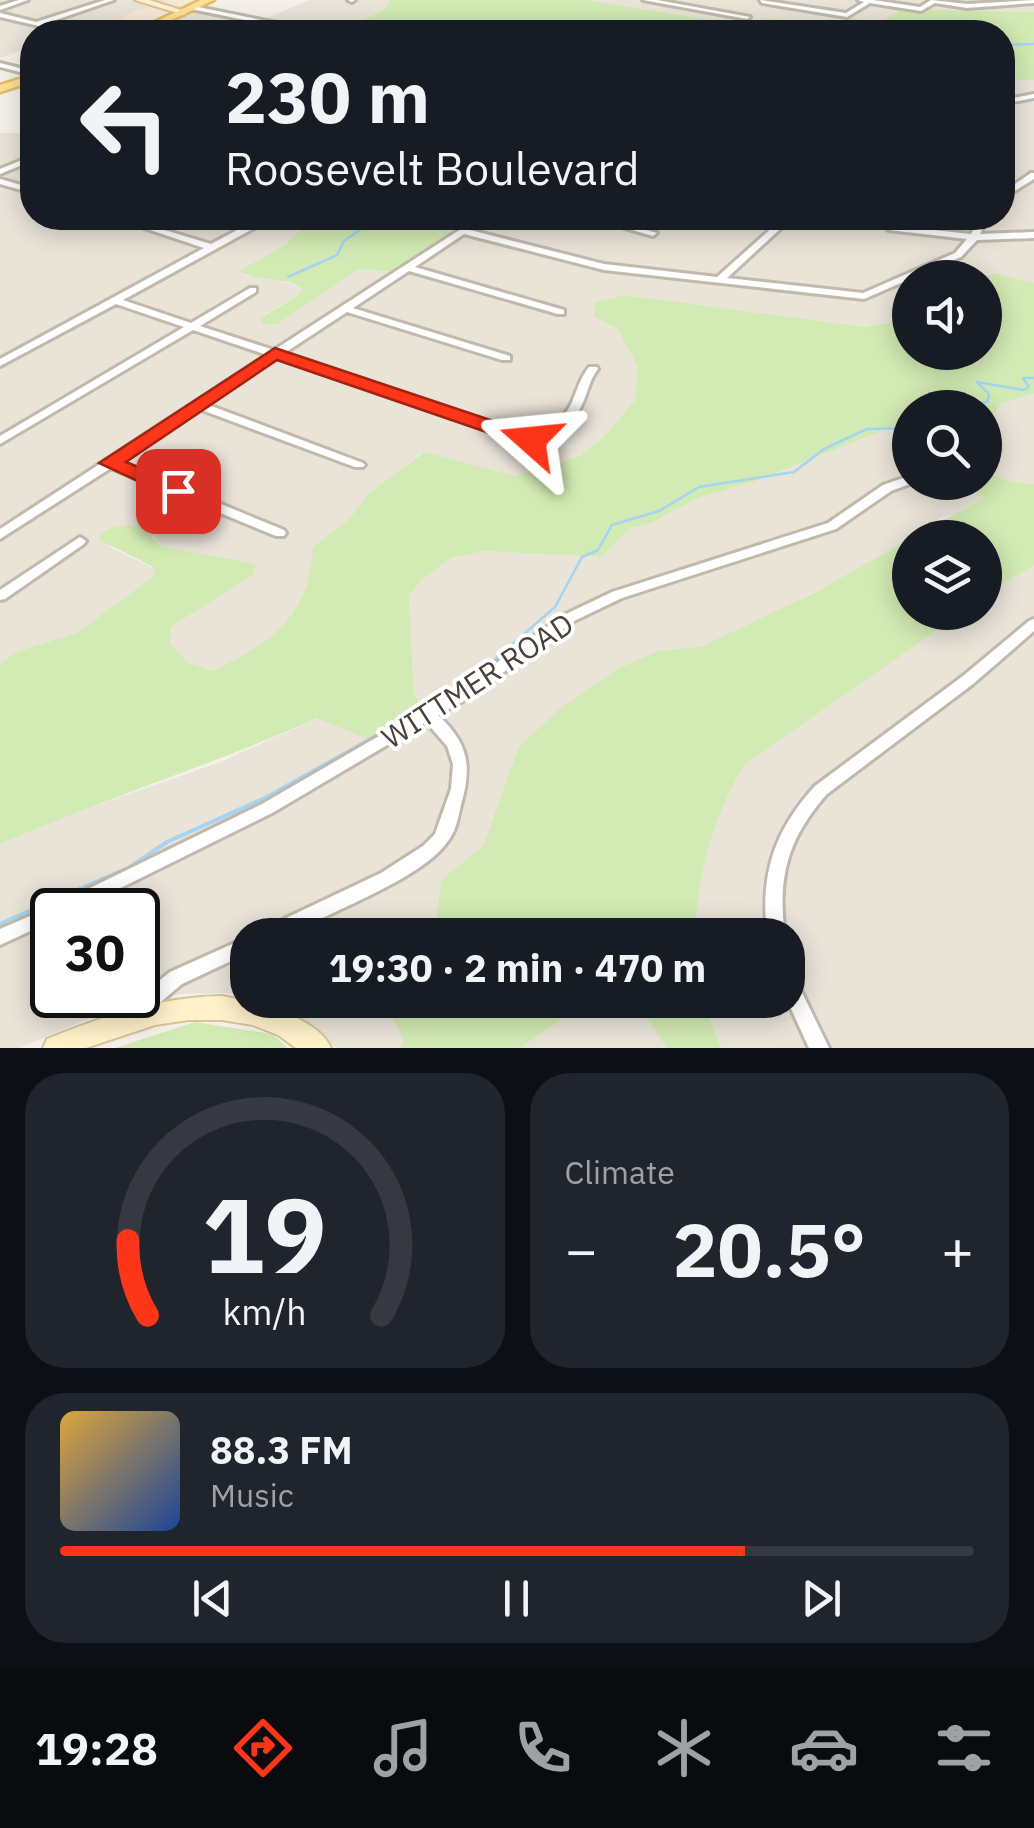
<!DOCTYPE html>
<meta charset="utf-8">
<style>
:root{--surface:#171b24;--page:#20242c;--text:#f1f3f6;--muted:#9ea1a6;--line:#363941;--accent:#fd3519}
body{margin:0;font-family:"IBM Plex Sans",sans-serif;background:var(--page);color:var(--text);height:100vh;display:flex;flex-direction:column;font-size:38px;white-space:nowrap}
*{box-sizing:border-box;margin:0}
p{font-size:32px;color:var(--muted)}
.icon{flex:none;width:55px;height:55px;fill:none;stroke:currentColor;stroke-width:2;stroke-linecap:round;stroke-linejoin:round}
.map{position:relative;height:1048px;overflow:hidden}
.sheet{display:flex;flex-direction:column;gap:25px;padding:25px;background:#0d0f14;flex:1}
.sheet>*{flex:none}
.top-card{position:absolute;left:20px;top:20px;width:995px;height:210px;border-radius:40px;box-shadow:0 5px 25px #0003;background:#171b24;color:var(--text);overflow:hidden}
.controls{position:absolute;left:892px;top:260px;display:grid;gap:20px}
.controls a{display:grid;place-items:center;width:110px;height:110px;border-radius:50%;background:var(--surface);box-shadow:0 5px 25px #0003;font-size:50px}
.speed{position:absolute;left:30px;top:888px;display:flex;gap:20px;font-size:50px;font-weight:700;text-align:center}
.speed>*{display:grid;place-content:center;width:130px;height:130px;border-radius:50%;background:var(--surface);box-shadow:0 5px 25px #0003;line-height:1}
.speed .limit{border:5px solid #111;border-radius:15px;background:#fff;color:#111}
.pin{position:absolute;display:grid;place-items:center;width:85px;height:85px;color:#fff;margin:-42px;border-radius:20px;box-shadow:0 5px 15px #0006}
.me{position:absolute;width:110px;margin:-55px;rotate:288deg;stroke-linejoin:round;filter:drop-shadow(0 0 8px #0008)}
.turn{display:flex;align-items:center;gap:35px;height:210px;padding:0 40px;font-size:45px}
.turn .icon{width:130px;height:130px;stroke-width:2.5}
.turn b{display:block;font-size:70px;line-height:85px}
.big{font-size:75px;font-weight:700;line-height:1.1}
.sheet .card{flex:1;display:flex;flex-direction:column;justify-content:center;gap:15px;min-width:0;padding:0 35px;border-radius:40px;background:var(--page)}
.sheet .dial{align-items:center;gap:0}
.dial svg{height:260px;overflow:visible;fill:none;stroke:var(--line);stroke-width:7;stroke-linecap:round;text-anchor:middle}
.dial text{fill:var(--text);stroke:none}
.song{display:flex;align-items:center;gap:30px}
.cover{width:120px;height:120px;border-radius:15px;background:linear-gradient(135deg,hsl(40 70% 55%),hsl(220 70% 35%))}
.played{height:10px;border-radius:5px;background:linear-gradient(90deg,var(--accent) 75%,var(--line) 75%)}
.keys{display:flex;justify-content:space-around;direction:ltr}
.heat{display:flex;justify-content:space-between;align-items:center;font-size:55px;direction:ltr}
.sheet .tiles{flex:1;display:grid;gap:25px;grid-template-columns:1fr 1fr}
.card:last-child{grid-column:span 2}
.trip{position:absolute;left:230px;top:918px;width:575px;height:100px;border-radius:40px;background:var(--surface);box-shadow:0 5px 25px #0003;font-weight:700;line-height:100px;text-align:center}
.tab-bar{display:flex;height:160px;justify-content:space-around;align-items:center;background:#090b0e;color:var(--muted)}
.tab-bar .icon{width:70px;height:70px}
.tab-bar .selected{color:var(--accent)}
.tab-bar b{font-size:45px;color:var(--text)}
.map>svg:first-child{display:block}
.residential{fill:#e9e3d8;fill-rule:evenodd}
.commercial{fill:#f7e8d6}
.green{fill:#d2eab3}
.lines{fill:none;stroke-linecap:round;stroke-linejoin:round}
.stream-far1{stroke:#a6d5f2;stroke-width:2.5}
.stream{stroke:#a6d5f2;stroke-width:4}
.street-casing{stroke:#c1b9ac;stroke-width:6}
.secondary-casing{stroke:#d6c49a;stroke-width:4}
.primary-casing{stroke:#e6bc67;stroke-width:5}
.street{fill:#fff;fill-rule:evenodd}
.secondary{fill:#fff1ca;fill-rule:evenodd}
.primary{fill:#ffdf99;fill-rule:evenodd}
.route{fill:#fd3519;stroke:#a42210;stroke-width:2.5}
.labels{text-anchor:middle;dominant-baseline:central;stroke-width:8;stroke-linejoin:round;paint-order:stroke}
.street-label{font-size:30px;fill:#494238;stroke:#fff}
</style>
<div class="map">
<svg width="1034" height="1048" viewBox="0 0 1034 1048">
<rect width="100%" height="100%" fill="#f5f1ea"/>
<g class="residential">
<polygon points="0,0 171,0 128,14 133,22 110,32 32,32 32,47 0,58"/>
<polygon points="310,0 390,0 386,9 365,20 413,31 148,32 194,10 257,22"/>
<polygon points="585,0 1034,0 1034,12 902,9 879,22 850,17 836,24 766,18 739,24"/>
<polygon points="1003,80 1034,80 1034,283 995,273 983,277 910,278 910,319 865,327 624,295 617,328 638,367 635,400 604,437 580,456 516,476 423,452 369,493 350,518 313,547 312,569 294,616 260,649 211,671 188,663 170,643 171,627 253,575 256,564 161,546 153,536 109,546 153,568 154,576 78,632 14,653 0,664 0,133 32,133 32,218 313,218 285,245 240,271 245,276 273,278 303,288 300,294 261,317 358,270 394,271 450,232 433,227 429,218 1002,218"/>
<polygon points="1034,393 1034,484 1007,481 987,473 985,426 1001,404"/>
<path d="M892,427l18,7v48l57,1 17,15 -19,13 -26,7 -41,30 -137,72 -58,26 -45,5 -39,17 -56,38 -44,40 -36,100 -42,34 -6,55h-187l-1,62 -15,-4 -54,1 -93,26 -65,28h-20v-204l60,-26 160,-56 98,-44 54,23 53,-32 -11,-12 -5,-101 13,-17 29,-21 34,-7 117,6 28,-29 21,-5 47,-25 55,-16zM52,910h86v85h-86z"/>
<polygon points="1034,565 1034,1048 721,1048 702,1000 788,1000 788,935 695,935 697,891 709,840 723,801 744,765 962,613 985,612 985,595"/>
<polygon points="257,1000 384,1000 404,1041 399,1048 336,1048 277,1005"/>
<polygon points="620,1004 649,1020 667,1048 520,1048 583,1005"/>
</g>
<polygon class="commercial" points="171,0 203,0 133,32 110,32 130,23 119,21 128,14"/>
<g class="green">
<polygon points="390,0 585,0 739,24 766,18 836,24 850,17 879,22 902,9 1034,12 1034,80 1003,80 1002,32 410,32 363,20 386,9"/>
<path d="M313,218h116l4,9 19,5 -58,39 -37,-1 -80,54h-15l-1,-6 39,-24 2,-6c-19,-13 -45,-5 -63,-17l46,-26z"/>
<path d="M995,273l39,10v110l-33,11 -16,22v-18h-75v26l-18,-7 -139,55 -55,16 -47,25 -21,5 -28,29 -117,-6 -34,7 -29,21 -13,17 5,100 12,14 -54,31 -55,-23c-104,47 -212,80 -317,126v-180l14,-11 64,-21 76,-56 -1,-9 -55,-28c10,-14 25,-14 41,-14l22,21 95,18 -3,11 -82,52 -1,16 18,20 24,8c60,-28 96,-53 101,-124l37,-29 19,-25 55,-41 92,24 64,-20 24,-19 31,-37 3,-33 -21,-39 -23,-12 1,-13 29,-8 241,32 45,-8v33h75l-2,-75z"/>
<path d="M985,471l22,10 27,3v81l-49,30v-57l-73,-1c23,-16 48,-23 71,-39l-16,-15 18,-1z"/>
<path d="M910,539v73l52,1 -218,152c-32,54 -46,108 -49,170h-260l6,-55 42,-34 36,-100 44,-40 56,-38 39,-17 45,-5 109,-52z"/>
<polygon points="384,1000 702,1000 721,1048 667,1048 648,1020 620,1004 583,1005 520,1048 399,1048 404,1041"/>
<polygon points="195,1022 272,1034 288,1048 115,1048"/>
</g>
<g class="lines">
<g class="stream-far1">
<polyline points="475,32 509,25 576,32"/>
<polyline points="1002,45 1034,44"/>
<polyline points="288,277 337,255 344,241 376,218"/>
<polyline points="955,408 948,400 976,406 988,401 989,394 977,382 1024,390 1029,387 1023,378 1034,378"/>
<polyline points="910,410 910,416"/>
<polyline points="381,733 438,701 486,667 555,607 582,557 598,550 612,525 659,511 699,487 794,472 824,449 867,429 910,428"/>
</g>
<polyline class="stream" points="0,924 130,867 167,842 265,798 385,731"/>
<g class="street-casing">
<g id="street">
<polygon points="19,0 28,0 0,10 0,6"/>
<polygon points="105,0 114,0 44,24 73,31 74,32 65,32 0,17 0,13 36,22"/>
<polygon points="348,0 355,0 352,2"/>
<polygon points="643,0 657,0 750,17 747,19"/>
<polygon points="760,0 846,13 864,2 858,0 873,0 920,7 931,0 967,4 1034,0 1034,3 967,8 935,3 921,11 870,3 847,17 762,3"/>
<polygon points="193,6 311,30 314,32 304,32 191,9"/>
<polygon points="0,63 32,71 32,75 0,67"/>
<polygon points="1034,94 1034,98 1002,104 1002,100"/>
<polygon points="32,156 32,161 0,174 0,169"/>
<polygon points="1031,173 1034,173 1034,179 1002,199 1002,193"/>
<polygon points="0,179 32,188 32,193 0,184"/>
<path d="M114,218h11l86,26 49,-26h10l-1,2 -146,80 68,23 59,-35h6v4l-56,34 74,24 204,-132h9l-17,12 134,34 113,13 66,-59h9l-65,60 136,15 92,-40 12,-14 -78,-9 -4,-3 1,-2 85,9 9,-16h8l-8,16 54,-2v6l-57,2 -16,17 -97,42 -260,-29 -140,-36 -49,33 149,43v4h-6l-149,-43 -56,37 157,48v4h-8l-155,-48 -64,42 249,83c18,-7 36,-21 42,-40 5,-12 7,-20 15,-30h8l1,2c-8,10 -9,19 -14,31 -8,22 -33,43 -57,43l-251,-85 -70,46 157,59 2,2 -2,2h-8l-156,-58 -80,53 165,68 2,3 -2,3h-8l-165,-68 -111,71v-10l267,-174 -74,-25 -193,114v-8l184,-109 -68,-23 -116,62v-7l204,-111z"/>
<polygon points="590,218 602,218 657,233 653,236"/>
<path d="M906,477l4,1v6l-19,7 -55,38 -214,69 -48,23 -106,77 -30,17c31,29 34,51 23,90 -3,13 -5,26 -13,36 -20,30 -84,57 -117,73 -14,6 -28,14 -42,19 -10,3 -21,2 -31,2l3,-5 120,-57 42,-27 12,-12 16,-45 2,-25 -6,-18 -21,-24 -152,90 -198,98h-24v11l-52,24v-16l53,-23 209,-102 196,-114 106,-75 48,-23 216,-69 55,-38z"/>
<polygon points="80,537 86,541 84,544 5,599 0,600 0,590"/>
<path d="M1034,619v12l-61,53 -146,110c-39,44 -50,83 -42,141h-18c-7,-61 7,-104 48,-149l148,-110 66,-55z"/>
<polygon points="248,937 248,953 182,984 137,1022 130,1024 123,1022 121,1016 123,1010 170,972"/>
<polygon points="788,974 794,976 829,1048 809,1048 787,1000"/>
</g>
</g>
<g class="secondary-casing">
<g id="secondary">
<polygon points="135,0 149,0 188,12 184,15"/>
<path d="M222,996c32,6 95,20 109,52h-35l-18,-13 -25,-10 -31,-5h-33l-34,5 -69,23h-43l4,-9c57,-23 112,-42 175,-43z"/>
</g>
</g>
<g class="primary-casing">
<g id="primary">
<polygon points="201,0 214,0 146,32 134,32"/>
<polygon points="32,75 32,82 0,92 0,85"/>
</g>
</g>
<use href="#street" class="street"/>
<use href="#secondary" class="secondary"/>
<use href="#primary" class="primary"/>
</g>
<polygon class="route" points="275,348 538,436 541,440 531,447 524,445 277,360 126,462 186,487 189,491 186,496 170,496 99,463"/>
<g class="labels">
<g class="street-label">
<text transform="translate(477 680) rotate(-33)">WITTMER ROAD</text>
</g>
</g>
</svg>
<div class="controls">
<a><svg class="icon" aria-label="sound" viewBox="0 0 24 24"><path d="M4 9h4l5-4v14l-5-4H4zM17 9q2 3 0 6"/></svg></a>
<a><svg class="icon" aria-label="search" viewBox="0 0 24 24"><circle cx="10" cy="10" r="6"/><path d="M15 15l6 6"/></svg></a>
<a><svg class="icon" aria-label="layers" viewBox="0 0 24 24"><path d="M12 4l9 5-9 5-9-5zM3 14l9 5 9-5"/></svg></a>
</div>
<div class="speed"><div class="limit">30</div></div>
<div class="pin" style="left:178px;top:491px;background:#d93025"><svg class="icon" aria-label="arrive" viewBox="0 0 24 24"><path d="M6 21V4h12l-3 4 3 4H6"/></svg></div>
<svg class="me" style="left:531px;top:440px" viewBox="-20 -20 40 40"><path d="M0-17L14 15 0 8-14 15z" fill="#fd3519" stroke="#fff" stroke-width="4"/></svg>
<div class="trip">19:30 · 2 min · 470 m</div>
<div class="top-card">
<div class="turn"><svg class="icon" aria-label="left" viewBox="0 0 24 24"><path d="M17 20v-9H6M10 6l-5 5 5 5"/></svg><div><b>230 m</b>Roosevelt Boulevard</div></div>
</div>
</div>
<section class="sheet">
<div class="tiles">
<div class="card dial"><svg viewBox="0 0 100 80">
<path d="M14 69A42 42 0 1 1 86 69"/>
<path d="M14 69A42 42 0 0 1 8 46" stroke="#fd3519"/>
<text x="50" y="56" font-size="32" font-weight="700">19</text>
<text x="50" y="72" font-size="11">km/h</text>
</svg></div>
<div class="card"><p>Climate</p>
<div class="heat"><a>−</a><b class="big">20.5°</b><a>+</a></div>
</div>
<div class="card">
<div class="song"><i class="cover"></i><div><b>88.3 FM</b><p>Music</p></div></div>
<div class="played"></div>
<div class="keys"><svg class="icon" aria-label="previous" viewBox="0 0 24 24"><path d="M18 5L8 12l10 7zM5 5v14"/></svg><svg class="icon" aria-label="pause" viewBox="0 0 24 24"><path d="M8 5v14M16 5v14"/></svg><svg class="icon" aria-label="next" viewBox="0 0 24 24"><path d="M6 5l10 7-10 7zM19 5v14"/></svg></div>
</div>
</div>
</section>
<nav class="tab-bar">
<b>19:28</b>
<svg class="icon selected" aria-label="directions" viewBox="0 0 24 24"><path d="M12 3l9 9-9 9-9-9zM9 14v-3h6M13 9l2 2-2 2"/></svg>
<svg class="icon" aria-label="music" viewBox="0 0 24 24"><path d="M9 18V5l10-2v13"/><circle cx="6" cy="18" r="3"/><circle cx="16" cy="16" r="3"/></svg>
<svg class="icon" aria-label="phone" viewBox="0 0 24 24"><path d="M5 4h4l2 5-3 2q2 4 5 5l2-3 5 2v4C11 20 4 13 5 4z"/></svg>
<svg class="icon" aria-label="climate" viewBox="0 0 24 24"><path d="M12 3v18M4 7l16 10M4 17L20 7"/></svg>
<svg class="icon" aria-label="car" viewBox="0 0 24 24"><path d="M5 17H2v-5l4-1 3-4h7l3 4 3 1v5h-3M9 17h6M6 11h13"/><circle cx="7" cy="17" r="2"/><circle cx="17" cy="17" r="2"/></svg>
<svg class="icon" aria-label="filters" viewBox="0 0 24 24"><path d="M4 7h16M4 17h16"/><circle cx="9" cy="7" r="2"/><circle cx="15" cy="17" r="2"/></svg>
</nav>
